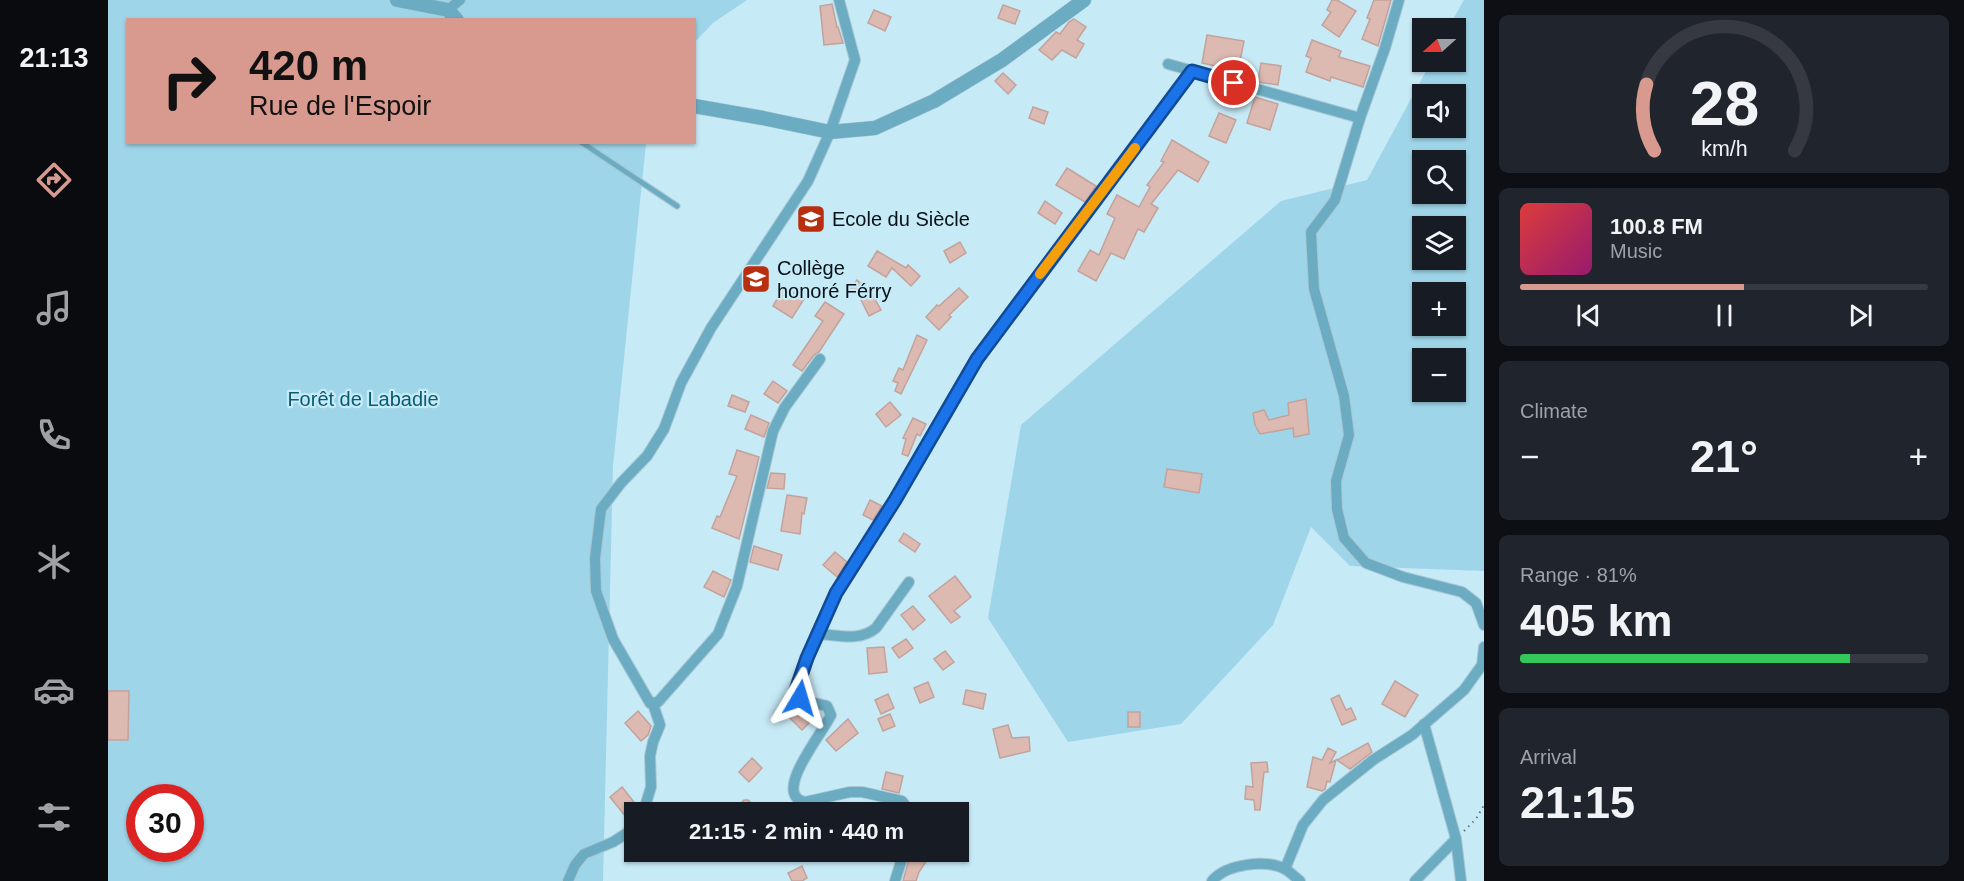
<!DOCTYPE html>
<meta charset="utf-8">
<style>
:root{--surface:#171b24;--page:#20242c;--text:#f1f3f6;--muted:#9ea1a6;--line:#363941;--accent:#d89a8e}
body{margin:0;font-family:Arial,sans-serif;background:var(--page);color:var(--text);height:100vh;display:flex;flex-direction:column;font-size:22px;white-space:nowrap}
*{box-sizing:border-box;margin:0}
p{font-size:20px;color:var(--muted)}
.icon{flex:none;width:33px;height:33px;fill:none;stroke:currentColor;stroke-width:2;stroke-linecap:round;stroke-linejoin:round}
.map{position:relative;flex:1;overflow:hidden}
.side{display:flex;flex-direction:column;gap:15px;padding:15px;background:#0d0f14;width:480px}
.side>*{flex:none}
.hud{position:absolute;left:18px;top:18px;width:570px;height:126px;border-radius:0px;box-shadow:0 2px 4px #0004;background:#d89a8e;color:#111;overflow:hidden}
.needle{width:39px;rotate:249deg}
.controls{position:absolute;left:1304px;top:18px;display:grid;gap:12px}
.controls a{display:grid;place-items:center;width:54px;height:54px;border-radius:0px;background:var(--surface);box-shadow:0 2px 4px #0004;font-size:30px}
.speed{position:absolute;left:18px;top:784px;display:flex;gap:12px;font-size:30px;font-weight:700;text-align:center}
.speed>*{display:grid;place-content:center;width:78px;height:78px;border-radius:50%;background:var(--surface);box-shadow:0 2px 4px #0004;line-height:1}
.speed .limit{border:9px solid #d22;background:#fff;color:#111}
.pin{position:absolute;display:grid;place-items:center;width:51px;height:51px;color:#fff;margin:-26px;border:3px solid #fff;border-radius:50%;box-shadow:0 2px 6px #0007}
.me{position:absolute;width:66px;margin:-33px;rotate:7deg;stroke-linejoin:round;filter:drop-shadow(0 0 4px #0008)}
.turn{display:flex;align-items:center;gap:21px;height:126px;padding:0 24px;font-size:27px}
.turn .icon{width:78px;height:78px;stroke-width:2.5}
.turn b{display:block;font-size:42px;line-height:51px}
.big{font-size:45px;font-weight:700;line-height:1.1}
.side .card{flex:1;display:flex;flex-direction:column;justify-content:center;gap:9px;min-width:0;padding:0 21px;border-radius:9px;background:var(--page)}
.side .dial{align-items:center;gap:0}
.dial svg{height:156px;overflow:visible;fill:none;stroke:var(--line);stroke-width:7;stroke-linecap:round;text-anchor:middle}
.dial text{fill:var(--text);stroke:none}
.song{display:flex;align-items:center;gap:18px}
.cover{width:72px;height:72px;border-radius:9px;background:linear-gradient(135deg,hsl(0 70% 55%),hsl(320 70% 35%))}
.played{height:6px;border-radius:3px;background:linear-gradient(90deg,var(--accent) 55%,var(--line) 55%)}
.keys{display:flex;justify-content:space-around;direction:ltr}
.heat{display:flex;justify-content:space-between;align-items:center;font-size:33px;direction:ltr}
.charge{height:9px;border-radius:4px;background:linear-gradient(90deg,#34c759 81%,var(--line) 0)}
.trip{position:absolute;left:516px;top:802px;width:345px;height:60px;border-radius:0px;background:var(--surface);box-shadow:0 2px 4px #0004;font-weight:700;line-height:60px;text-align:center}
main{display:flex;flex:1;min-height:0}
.tab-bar{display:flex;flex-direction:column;width:108px;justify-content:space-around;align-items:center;background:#090b0e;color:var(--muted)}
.tab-bar .icon{width:42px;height:42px}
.tab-bar .active{color:var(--accent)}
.tab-bar b{font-size:27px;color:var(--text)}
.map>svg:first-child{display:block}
.green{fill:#9fd5e8;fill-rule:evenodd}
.building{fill:#dcbab2;stroke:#c3a29b;stroke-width:1.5}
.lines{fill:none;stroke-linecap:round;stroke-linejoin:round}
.service-casing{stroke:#a8c7d3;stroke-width:7}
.minor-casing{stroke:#a8c7d3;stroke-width:12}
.tertiary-casing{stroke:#a8c7d3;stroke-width:15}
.path{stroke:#617881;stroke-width:2;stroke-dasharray:1.5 4.5;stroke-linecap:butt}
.service{stroke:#6cacc2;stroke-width:5}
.minor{stroke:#6cacc2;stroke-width:10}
.tertiary{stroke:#6cacc2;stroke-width:14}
.route-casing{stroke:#114b97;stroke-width:15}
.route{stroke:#1a73e8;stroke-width:10}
.slow{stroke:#f59e0b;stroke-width:10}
.labels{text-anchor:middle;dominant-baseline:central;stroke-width:4.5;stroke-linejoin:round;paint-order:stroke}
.poi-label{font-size:20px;fill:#051116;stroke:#c7eaf7;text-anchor:start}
.park-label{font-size:20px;fill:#085c72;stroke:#c7eaf7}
</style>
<main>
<nav class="tab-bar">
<b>21:13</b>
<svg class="icon active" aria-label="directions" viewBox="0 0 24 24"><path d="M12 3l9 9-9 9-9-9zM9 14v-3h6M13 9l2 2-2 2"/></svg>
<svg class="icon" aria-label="music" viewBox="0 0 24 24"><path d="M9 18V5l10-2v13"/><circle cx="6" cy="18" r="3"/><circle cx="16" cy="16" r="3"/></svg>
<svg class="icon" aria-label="phone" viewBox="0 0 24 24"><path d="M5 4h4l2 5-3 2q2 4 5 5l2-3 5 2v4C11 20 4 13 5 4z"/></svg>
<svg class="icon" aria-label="climate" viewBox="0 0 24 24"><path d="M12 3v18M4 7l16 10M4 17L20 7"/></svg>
<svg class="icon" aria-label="car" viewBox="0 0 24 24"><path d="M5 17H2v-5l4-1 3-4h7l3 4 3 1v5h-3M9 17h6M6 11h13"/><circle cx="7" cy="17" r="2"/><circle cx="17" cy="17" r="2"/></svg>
<svg class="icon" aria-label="filters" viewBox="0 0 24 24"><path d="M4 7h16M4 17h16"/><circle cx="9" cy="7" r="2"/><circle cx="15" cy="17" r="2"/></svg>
</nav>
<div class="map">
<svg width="1376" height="881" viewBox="0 0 1376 881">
<rect width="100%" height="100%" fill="#c7eaf7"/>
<g class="green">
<path d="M0,0h639l-34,23 -18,19 -1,-22h-566v122l518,1 -33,323 -10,415h-495zM32,798h50v51h-50z"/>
<path d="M1356,0h20v571l-134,-5 -39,-39 -38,98 -92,99 -113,18 -80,-124 33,-193 260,-224 86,-21 64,-118h24v-34h-7zM1314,94h33v34h-33zM1314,160h33v34h-33zM1314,226h33v34h-33zM1314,292h33v34h-33zM1314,358h33v34h-33z"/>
</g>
<g class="building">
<polygon points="1224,0 1229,0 1248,11 1231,37 1214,25 1223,12 1219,10"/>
<polygon points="1266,0 1283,0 1270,46 1254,39 1262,19 1259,18"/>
<polygon points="724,4 729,27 730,27 735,43 716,45 712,6"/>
<polygon points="895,5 912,11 907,24 890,18"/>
<polygon points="766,10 783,17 777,31 760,23"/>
<polygon points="966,19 978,27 969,40 976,44 968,58 954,50 944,60 931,50 948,32 952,34 961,22"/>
<polygon points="1099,35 1136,41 1130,71 1094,63"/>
<polygon points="1204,40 1233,51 1231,57 1262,66 1255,87 1223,77 1222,81 1198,72 1203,58 1198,56"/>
<polygon points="1153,63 1173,66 1170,85 1150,82"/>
<polygon points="895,73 908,85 900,94 887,81"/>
<polygon points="1147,97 1170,104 1162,130 1139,123"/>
<polygon points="925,107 940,112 936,124 921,118"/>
<polygon points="1111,113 1128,120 1118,143 1101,136"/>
<polygon points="1064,140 1101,162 1090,182 1070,170 1043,204 1050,208 1036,232 1030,229 1016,259 1003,253 988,281 970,271 982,250 991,255 1007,218 999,214 1009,195 1031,207 1042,187 1039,185 1056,162 1053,161"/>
<polygon points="959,168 988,186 977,202 948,185"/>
<polygon points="937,201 954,213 947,224 930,213"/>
<polygon points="852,242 858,253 842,263 836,251"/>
<polygon points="769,251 798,268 800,265 812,276 803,286 784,268 778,277 760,266"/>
<polygon points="749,280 764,294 773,310 761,316 751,296 742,288"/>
<polygon points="676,287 696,299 684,318 665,306"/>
<polygon points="851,288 860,297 841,315 843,317 831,330 818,317 829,305 831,306"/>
<polygon points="717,302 736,314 711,352 706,355 694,371 685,365 715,321 707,316"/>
<polygon points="809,335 819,340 793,394 787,391 790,383 785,381 791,368 795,370"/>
<polygon points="665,381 679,391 670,403 656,394"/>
<polygon points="624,395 641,402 637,412 620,406"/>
<polygon points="1198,399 1201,434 1186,437 1185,428 1152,434 1147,425 1145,413 1156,410 1161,420 1181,415 1180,403"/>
<polygon points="782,402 793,415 778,427 768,414"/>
<polygon points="643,415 661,423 656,437 637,429"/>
<polygon points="805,418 818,424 812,436 809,434 800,456 794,454 798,439 795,438"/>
<polygon points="629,450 651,457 631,539 604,528 609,516 612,517 629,476 621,474"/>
<polygon points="1059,469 1094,474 1091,493 1056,487"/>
<polygon points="663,473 677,474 676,489 659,488"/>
<polygon points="679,495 699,498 696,514 694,513 692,534 673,531"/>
<polygon points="762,500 774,506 765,520 755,515"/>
<polygon points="796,533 812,544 807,552 791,541"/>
<polygon points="646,546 674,555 670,570 642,562"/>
<polygon points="727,552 739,562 729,577 715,565"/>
<polygon points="605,571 623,580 616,597 596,587"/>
<polygon points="847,576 863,597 846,611 852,617 843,623 821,596"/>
<polygon points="805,606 817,620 805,630 793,615"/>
<polygon points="798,639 805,648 791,658 784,648"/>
<polygon points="776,647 779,672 761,674 759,648"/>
<polygon points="837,651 846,662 835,670 826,659"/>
<polygon points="1287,681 1310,695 1297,717 1274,704"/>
<polygon points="820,682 826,697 812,703 806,688"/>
<polygon points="858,690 878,694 875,709 855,704"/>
<polygon points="0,691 21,691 20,740 0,740"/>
<polygon points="780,694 786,708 773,714 767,700"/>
<polygon points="1231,695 1238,710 1243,708 1248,719 1234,725 1223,699"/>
<polygon points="693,706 706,718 694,730 681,717"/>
<polygon points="530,711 543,726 540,735 533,741 517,723"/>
<rect x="1020" y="712" width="12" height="15"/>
<polygon points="782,714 787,726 775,731 770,719"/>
<polygon points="740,719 750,733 728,751 718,740"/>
<polygon points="900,725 904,738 921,737 922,751 892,758 885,729"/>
<polygon points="1260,743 1264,752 1242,769 1229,760"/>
<polygon points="1220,748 1228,752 1222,763 1228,760 1222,782 1219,781 1217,789 1214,791 1199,787 1205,757 1214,760"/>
<polygon points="644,758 654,768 641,782 631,772"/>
<polygon points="1159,762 1160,772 1156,772 1152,810 1147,810 1146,800 1137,799 1138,786 1145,787 1143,763"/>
<polygon points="778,772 795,776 791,793 774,789"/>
<polygon points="514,787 529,806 528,809 518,817 502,797"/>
<polygon points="636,800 640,800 653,813 623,813"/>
<polygon points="803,852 815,852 821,857 811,872 808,881 795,881"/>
<polygon points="694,866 699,878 694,881 684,881 680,873"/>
</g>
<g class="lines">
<g class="service-casing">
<polyline id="service" points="473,142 569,206"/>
</g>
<g class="minor-casing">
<g id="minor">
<polyline points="1291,0 1277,48 1252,118 1227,200 1203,232 1206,289 1236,396 1241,435 1228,481 1229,509 1236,538 1258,563 1295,577 1354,592 1368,603 1376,625"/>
<polyline points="340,10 352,0"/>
<polyline points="1060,64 1252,118"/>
<polyline points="712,359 677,407 665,431 629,586 610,634 550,702 542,703 505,639 488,591 487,558 493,509 513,483 539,456 556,429 573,383 603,328 700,181 722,132 747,60 731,0"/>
<path d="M710,634c20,1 41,8 58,-6l33,-46"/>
<polyline points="1316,724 1348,839 1353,881"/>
<polyline points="535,813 543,787 542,756 545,742 552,725 545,704"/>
<path d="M803,813l-9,-12 -40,-9h-12l-45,10c-35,-7 20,-72 26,-87l-4,-9c-12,-3 -27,-4 -31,-17l11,-31 29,-65 59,-93 82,-141 215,-288"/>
<polyline points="1177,869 1195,825 1215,800 1265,760 1304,735 1356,690 1374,665 1376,647"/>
<polyline points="460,881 467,865 476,854 505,842 519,833 526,823"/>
<polyline points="787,881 796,852"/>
<path d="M1104,881c14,-17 54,-22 73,-12 5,3 10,8 15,12"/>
<polyline points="1307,881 1348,839"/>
</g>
</g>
<g class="tertiary-casing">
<g id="tertiary">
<polyline points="289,0 340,10 349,20"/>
<polyline points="586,106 655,118 722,132 767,128 826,101 894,60 976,0"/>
</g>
</g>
<polyline class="path" points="1356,831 1368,819 1376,805"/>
<use href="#service" class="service"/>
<use href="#minor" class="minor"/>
<use href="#tertiary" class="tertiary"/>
</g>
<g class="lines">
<g class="route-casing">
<polyline id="route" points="692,698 688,690 699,658 728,593 787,500 869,359 1084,71 1126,83"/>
</g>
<use href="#route" class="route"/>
<polyline class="slow" points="932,274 1027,148"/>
</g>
<defs>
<g id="school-square" transform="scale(1.5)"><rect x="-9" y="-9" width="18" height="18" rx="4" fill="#b92e0f" stroke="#c7eaf7"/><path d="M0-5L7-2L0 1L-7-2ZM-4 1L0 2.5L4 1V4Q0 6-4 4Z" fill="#fff"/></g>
</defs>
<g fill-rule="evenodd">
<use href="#school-square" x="703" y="219"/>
<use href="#school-square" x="648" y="279"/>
</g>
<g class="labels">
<g class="poi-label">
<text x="724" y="219">Ecole du Siècle</text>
<text x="669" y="268">Collège<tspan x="669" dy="23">honoré Férry</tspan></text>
</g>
<g class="park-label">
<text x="255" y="399">Forêt de Labadie</text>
</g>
</g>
</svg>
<div class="controls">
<a><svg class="needle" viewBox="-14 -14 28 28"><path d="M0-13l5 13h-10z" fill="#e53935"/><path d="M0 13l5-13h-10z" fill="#9ea1a6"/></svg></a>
<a><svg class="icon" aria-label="sound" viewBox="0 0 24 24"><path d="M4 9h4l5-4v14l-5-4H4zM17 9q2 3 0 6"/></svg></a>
<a><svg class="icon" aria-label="search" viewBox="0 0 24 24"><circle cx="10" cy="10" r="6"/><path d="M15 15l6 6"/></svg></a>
<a><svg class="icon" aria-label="layers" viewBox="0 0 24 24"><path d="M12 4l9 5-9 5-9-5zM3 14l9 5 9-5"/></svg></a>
<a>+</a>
<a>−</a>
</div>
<div class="speed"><div class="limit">30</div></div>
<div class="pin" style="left:1126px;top:83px;background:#d93025"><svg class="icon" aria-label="arrive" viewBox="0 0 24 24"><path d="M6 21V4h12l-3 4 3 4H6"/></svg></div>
<svg class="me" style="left:692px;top:698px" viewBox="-20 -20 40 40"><path d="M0-17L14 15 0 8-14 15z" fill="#1a73e8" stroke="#fff" stroke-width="4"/></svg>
<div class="trip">21:15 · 2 min · 440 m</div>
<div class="hud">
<div class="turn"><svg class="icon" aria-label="right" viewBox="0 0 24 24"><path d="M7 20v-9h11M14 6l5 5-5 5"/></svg><div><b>420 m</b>Rue de l'Espoir</div></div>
</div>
</div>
<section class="side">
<div class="card dial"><svg viewBox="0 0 100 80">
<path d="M14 69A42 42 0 1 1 86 69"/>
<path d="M14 69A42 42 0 0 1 10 35" stroke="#d89a8e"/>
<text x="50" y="56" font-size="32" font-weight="700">28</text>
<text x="50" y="72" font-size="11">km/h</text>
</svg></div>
<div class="card">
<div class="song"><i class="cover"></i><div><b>100.8 FM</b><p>Music</p></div></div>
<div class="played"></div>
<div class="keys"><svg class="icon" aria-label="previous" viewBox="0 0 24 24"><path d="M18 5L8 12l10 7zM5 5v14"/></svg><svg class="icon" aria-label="pause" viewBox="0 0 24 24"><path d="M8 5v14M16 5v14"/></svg><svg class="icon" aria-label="next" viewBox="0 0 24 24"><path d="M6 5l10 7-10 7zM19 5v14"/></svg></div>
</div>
<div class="card"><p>Climate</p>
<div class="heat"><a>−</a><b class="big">21°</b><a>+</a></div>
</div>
<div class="card"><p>Range · 81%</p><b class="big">405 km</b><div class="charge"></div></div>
<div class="card"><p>Arrival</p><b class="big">21:15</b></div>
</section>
</main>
